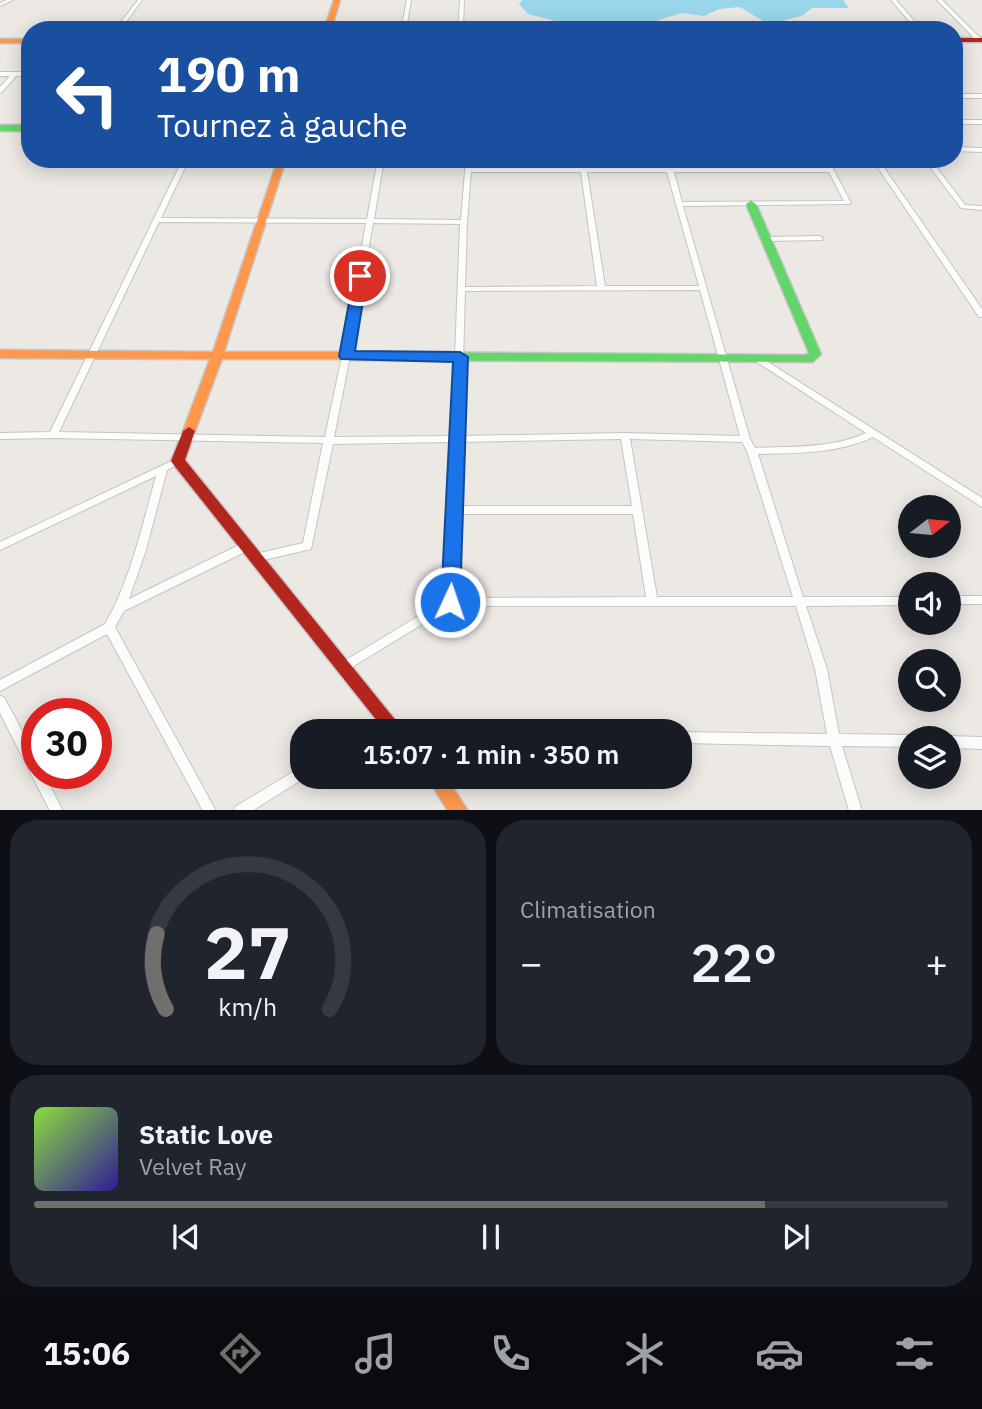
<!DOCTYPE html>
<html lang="fr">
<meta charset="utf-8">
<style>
:root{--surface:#171b24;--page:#20242c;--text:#f1f3f6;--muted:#9ea1a6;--line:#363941;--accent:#706f6e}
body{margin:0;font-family:"IBM Plex Sans",sans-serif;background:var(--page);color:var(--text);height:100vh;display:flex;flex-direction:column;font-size:26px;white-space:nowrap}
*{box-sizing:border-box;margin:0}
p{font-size:23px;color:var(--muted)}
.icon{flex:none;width:38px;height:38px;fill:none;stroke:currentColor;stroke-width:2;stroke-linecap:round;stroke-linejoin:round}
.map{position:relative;height:810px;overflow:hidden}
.details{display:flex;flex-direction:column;gap:10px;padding:10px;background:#0d0f14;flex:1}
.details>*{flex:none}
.top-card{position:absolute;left:21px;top:21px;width:942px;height:147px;border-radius:28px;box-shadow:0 4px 18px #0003;background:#1a4fa0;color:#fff;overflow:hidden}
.needle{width:46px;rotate:74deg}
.buttons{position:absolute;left:898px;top:495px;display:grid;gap:14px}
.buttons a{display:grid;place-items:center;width:63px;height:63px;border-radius:50%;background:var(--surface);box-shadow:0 4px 18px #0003;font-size:35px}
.speed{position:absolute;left:21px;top:698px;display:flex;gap:14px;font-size:35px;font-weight:700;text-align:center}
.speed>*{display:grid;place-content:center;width:91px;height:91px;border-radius:50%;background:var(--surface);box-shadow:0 4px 18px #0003;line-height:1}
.speed .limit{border:10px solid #d22;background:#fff;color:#111}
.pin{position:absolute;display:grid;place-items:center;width:60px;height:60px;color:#fff;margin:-30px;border:4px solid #fff;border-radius:50%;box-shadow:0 2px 7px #0007}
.me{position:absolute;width:77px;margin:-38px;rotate:3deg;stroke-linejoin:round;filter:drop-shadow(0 0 5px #0008)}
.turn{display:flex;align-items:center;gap:24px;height:147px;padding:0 21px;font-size:32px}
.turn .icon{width:91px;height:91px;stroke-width:2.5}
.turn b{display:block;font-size:49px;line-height:60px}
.big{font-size:52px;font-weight:600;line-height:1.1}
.details .tile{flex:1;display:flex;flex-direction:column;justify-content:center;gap:10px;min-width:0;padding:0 24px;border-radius:28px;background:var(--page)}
.details .dial{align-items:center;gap:0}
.dial svg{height:182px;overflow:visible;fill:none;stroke:var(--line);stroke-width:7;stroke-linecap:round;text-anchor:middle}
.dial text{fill:var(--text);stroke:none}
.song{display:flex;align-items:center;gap:21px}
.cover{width:84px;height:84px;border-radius:10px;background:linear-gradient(135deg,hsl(90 70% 55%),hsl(250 70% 35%))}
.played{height:7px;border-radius:4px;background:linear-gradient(90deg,var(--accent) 80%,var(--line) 80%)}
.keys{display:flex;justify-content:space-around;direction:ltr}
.heat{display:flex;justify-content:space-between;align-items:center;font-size:38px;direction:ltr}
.details .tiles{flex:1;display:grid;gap:10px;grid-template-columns:1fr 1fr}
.tile:last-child{grid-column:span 2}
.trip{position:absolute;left:290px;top:719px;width:402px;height:70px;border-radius:28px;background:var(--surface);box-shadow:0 4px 18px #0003;font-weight:600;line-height:70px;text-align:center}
.tabs{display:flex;height:112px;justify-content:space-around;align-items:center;background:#090b0e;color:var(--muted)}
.tabs .icon{width:49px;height:49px}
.tabs .current{color:var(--accent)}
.tabs b{font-size:32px;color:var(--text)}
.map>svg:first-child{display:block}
.water{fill:#99d6ec}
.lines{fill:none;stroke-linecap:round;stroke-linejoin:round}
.street-casing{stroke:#c5c4c5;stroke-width:2}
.fast-casing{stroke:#c5c4c5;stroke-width:3}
.slow-casing{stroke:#c5c4c5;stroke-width:3}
.jam-casing{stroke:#c5c4c5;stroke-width:3}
.street{fill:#fcfcfb;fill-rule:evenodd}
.fast{fill:#63d668;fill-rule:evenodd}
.slow{fill:#ff974d;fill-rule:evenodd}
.jam{fill:#b3261e;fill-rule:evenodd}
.route{fill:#1a73e8;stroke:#114b97;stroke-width:2}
</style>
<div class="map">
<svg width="982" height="811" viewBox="0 0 982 811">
<rect width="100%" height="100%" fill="#ece8e4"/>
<polygon class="water" points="522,0 843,0 849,8 812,8 802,16 785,20 785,23 765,22 740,7 719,9 704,16 682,13 649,23 640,30 562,30 559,22 528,14 519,4"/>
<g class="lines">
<g class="street-casing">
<g id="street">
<polygon points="7,0 13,0 0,6 0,3"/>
<polygon points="138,0 142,0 120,30 115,30"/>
<polygon points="407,0 411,0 406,30 401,30"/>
<polygon points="460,0 464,0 463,30 458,30"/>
<polygon points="891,0 896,0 922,30 917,30"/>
<polygon points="937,0 942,0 981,39 981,41 977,41"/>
<polygon points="0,72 30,72 30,76 16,76 2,92 0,93 0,87 10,76 0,76"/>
<rect x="954" y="94" width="28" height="4"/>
<rect x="954" y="120" width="28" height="4"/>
<polygon points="954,147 982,148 982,152 954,151"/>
<path d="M183,159h6l-28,59 206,1 11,-60h6l-10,60 87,1 5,-61h6l-1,9h195l-2,-9h6l3,9h154l-5,-9h6l23,44 -1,1 -167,2 67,233 5,9c37,-2 76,1 111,-15l-109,-71 -1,-2 1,-2 3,-1 222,141v9l-109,-70c-37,17 -76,16 -115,17l45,143h107v8l-104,1 21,63 12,65 71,1 5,3h-5v9l-68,-1 20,65h-13l-19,-65 -149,-3v-11l146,2 -12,-65 -19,-63h-344l-103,63 -4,2 -4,-2 -2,-3 2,-3 104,-63 6,-158 -118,2 -22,105 -56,13 -4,-1 -1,-3 1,-3 52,-12 20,-100 -270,-5 -53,1v-6l50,-1zM471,172h110l16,114 -132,1 2,-65zM587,172h80l32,114h-94zM674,172h155l15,29 -162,1zM159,222l207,1 -24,133 -17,81 -266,-5zM373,223l87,1 -8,212 -118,1 16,-81zM700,290l40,146 -115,-3 -164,3 4,-145zM621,439l11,67h-174l2,-64zM630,439l112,3 5,9 46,146h-136zM458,514h175l13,83 -191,1z"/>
<polygon points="872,159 878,159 982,309 982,317 979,317"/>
<polygon points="924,159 930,159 965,205 982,206 982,210 961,208"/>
<polygon points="819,236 823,238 822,240 765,241 761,239 765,237"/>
<path d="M178,458l3,1 2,2 -2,2 -14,7 -21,80 -17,49 114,-56 4,-1 4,1 1,3 -1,3 -127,62 -9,16 101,184h-13l-96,-177 -107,57v-11l105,-56c26,-45 37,-98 51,-148l-156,74v-8z"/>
<rect x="948" y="596" width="34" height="8"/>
<polygon points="0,696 4,697 37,759 37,774 44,774 63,811 50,811 0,713"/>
<path d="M386,714l4,1 2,4c-8,13 -18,13 -32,13l2,-4z"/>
<polygon points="948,736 982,737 982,749 948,748 948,738 944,738"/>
<polygon points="303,766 303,777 306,777 252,811 234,811 235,807"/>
</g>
</g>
<g class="fast-casing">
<g id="fast">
<rect x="0" y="125" width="30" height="6"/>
<polygon points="751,201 756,204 821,354 813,362 350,360 344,356 350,352 806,355 809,353 746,204"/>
</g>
</g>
<g class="slow-casing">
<g id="slow">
<polygon points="334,0 340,0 331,30 324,30"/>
<rect x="0" y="39" width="30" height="4"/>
<polygon points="278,159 286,159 224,352 350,352 356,356 354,359 222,359 195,431 189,435 183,431 210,359 0,358 0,350 213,352"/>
<polygon points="427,777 446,777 468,811 448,811"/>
</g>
</g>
<g class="jam-casing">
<g id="jam">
<rect x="954" y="38" width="28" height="4"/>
<polygon points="189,427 195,431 185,460 405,732 386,732 173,464 171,461 183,431"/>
</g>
</g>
<use href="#street" class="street"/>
<use href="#fast" class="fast"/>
<use href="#slow" class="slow"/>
<use href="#jam" class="jam"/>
</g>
<polygon class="route" points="360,272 367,276 355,351 460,352 468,357 460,602 457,607 450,610 444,607 441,602 453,362 341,359 339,356 354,276"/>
</svg>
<div class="buttons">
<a><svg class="needle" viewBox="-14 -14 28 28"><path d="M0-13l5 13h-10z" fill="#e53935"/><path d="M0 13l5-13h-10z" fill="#9ea1a6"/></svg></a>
<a><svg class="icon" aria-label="sound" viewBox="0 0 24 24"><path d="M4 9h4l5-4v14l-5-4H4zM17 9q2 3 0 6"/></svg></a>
<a><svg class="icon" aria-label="search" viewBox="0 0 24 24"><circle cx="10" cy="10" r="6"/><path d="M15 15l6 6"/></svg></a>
<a><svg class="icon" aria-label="layers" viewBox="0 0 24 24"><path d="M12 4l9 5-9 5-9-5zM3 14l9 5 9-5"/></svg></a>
</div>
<div class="speed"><div class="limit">30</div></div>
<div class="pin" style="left:360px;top:276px;background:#d93025"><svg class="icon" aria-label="arrive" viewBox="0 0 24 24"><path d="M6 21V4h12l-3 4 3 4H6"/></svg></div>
<svg class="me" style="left:450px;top:602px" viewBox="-20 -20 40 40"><circle r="17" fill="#1a73e8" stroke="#fff" stroke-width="3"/><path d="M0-11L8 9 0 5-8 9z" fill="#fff"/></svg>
<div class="trip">15:07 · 1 min · 350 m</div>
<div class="top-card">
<div class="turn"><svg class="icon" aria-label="left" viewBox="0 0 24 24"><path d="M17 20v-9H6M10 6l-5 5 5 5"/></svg><div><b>190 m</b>Tournez à gauche</div></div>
</div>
</div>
<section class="details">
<div class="tiles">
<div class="tile dial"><svg viewBox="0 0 100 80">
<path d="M14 69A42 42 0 1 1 86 69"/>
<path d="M14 69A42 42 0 0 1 10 36" stroke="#706f6e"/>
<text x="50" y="56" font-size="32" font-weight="700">27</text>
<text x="50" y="72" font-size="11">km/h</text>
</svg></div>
<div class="tile"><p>Climatisation</p>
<div class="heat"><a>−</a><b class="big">22°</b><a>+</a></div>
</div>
<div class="tile">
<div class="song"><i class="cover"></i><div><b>Static Love</b><p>Velvet Ray</p></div></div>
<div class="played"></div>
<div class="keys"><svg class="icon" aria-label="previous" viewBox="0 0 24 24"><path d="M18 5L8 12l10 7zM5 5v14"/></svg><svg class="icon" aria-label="pause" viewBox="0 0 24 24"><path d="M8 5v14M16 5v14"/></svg><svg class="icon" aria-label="next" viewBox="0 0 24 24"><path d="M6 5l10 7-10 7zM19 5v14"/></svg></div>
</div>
</div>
</section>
<nav class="tabs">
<b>15:06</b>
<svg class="icon current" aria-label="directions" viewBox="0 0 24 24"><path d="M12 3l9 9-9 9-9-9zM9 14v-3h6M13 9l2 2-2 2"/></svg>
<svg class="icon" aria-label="music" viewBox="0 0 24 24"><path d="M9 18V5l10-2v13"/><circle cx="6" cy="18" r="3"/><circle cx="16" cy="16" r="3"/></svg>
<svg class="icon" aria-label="phone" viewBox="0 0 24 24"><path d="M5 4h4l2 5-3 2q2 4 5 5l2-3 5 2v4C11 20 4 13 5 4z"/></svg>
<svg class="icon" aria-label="climate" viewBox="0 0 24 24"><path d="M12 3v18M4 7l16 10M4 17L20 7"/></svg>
<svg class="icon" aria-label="car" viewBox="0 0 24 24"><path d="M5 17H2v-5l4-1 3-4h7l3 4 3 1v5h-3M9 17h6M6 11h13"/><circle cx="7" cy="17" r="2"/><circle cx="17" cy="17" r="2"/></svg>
<svg class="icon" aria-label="filters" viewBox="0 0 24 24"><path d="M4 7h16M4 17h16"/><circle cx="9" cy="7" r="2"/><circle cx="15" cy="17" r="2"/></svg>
</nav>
